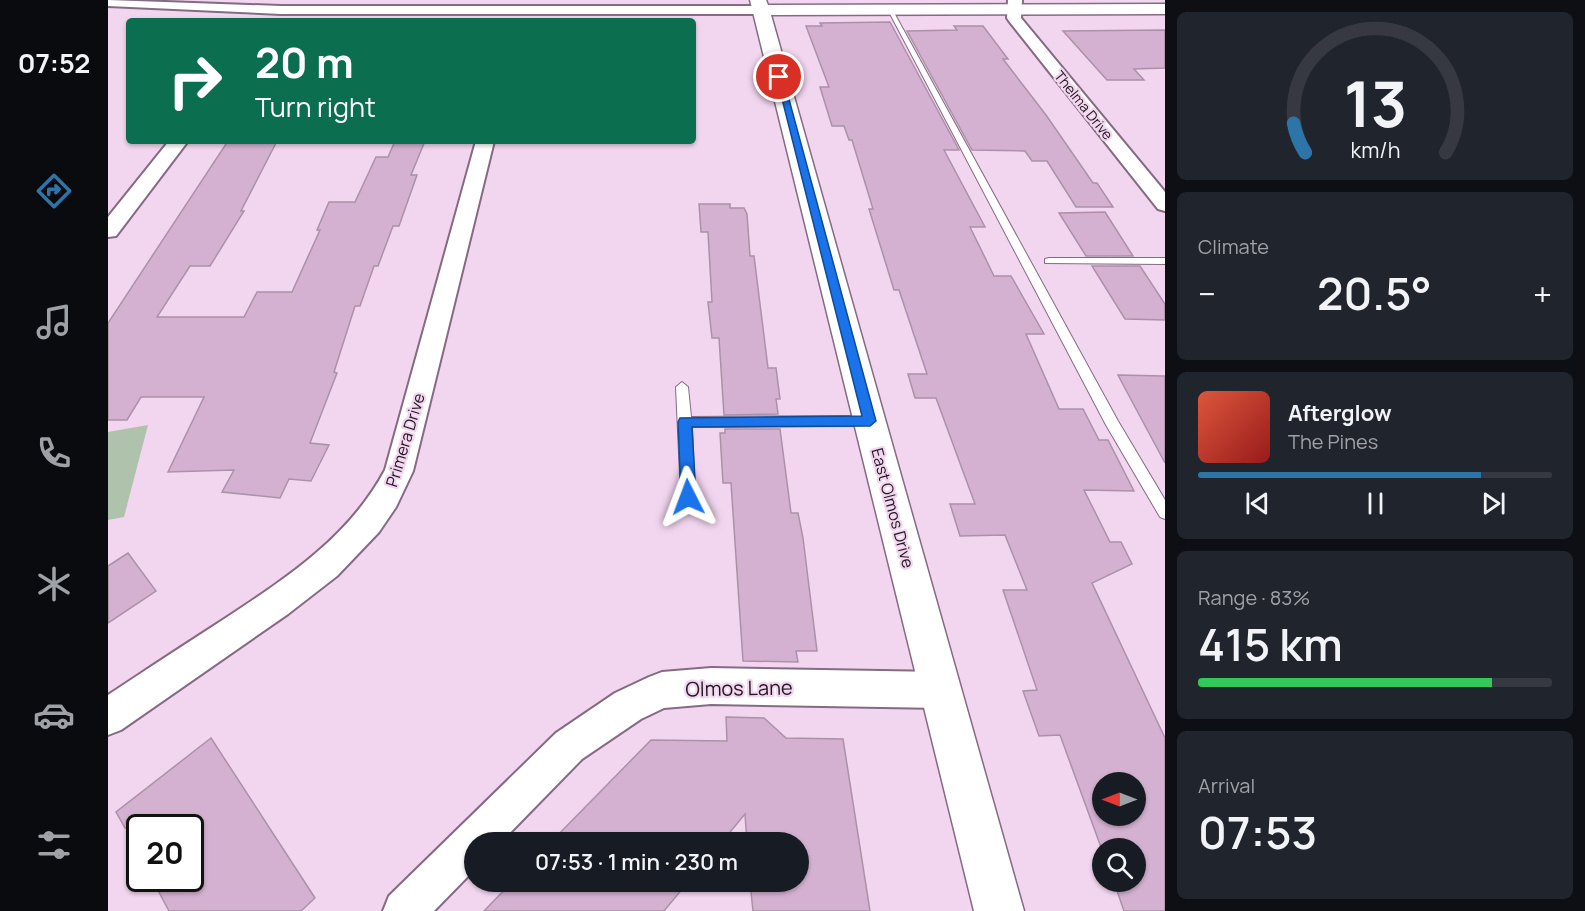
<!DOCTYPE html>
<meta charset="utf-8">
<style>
:root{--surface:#171b24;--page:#20242c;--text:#f1f3f6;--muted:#9ea1a6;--line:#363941;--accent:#2d74a9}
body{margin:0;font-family:Manrope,sans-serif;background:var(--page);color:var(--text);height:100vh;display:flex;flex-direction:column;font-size:22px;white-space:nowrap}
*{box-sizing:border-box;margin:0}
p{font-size:20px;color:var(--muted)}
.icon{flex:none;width:33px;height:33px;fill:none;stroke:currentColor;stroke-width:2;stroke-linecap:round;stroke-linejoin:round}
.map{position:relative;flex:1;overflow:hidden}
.details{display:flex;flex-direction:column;gap:12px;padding:12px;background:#0d0f14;width:420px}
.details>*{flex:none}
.guide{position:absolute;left:18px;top:18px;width:570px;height:126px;border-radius:6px;box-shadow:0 2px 4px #0004;background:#0b6e4f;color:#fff;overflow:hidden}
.needle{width:39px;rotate:270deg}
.tools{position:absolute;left:984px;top:772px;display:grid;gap:12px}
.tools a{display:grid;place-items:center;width:54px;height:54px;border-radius:50%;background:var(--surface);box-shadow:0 2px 4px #0004;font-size:30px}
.speed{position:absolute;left:18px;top:814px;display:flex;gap:12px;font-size:30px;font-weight:700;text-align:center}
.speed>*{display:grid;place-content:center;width:78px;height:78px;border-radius:50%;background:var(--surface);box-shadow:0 2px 4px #0004;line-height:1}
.speed .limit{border:3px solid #111;border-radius:9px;background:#fff;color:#111}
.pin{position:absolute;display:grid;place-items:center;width:51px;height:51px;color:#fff;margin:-26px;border:3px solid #fff;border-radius:50%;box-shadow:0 2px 6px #0007}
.me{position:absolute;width:66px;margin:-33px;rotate:357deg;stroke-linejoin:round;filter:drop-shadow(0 0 4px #0008)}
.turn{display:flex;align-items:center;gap:21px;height:126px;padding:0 30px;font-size:27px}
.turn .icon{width:78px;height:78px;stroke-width:2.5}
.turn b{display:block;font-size:42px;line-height:51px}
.big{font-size:45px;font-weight:600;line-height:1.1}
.details .tile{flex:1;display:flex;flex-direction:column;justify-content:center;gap:9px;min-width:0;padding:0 21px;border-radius:9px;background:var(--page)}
.details .dial{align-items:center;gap:0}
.dial svg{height:156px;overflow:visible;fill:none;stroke:var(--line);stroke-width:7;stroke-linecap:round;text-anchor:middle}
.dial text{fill:var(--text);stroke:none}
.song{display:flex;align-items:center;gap:18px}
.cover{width:72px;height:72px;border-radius:9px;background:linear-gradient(135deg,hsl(10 70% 55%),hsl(0 70% 35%))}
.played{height:6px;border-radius:3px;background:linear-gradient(90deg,var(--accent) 80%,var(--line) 80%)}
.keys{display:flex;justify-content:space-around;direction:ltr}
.heat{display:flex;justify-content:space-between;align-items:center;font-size:33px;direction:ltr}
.charge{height:9px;border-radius:4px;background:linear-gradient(90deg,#34c759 83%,var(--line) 0)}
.trip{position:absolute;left:356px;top:832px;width:345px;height:60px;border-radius:30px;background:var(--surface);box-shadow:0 2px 4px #0004;font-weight:600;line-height:60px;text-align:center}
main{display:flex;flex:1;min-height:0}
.tabs{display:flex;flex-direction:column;width:108px;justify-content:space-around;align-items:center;background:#090b0e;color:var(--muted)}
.tabs .icon{width:42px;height:42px}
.tabs .selected{color:var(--accent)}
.tabs b{font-size:27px;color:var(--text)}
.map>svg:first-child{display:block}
.green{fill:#aec2ac}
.building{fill:#d4b1d1;stroke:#ab91a8;stroke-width:1.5;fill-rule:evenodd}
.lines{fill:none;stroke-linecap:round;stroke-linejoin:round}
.lane-casing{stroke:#846b82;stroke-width:2}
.street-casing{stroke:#846b82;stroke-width:4}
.secondary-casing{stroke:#846b82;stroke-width:3}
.lane{fill:#fff;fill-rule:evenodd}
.street{fill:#fff;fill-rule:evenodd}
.secondary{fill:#fff;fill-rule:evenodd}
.route{fill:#1a73e8;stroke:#114b97;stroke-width:1.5}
.labels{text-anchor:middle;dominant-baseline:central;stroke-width:4.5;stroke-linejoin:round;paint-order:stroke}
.far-street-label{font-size:14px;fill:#211720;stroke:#f2d6ef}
.street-label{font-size:16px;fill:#211720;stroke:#f2d6ef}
.near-street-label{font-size:20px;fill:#211720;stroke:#f2d6ef}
</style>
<main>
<nav class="tabs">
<b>07:52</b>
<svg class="icon selected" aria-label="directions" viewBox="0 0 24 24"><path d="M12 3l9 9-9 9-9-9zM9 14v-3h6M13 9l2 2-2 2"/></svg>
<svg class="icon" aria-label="music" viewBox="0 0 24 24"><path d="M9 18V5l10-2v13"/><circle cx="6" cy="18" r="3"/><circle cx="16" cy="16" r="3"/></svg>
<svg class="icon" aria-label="phone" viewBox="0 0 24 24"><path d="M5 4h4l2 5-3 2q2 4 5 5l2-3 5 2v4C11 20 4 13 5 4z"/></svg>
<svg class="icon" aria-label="climate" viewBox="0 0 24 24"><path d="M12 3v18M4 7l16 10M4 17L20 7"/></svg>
<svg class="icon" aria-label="car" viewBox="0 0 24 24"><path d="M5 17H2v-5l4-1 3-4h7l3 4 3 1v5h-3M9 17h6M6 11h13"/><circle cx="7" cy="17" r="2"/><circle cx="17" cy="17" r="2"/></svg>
<svg class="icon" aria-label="filters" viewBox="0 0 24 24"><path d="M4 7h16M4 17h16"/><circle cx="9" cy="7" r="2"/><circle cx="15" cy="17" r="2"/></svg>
</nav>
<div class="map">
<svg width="1057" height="911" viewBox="0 0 1057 911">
<rect width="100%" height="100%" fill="#f2d6ef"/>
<polygon class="green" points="40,425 16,517 0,520 0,432"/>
<g class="building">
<path d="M782,22l69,128h-15l41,77h-15l24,49h17l33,58h-18l33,75h24l16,31h9l26,51 -50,-1 26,52h11l11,22 -40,19 73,155v173h-41l-10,-29h22v-33l-34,1 -42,-115 -21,1 -16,-45 14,-1 -34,-100h24l-22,-55 -45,1 -10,-32h25l-39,-106h-21l-7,-24h19l-28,-84h-5l-25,-81h4l-21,-69h-3l-5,-14h-12l-12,-39h9l-23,-61h16l-2,-3zM994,783h34v33h-34z"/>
<polygon points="846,26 875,26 900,59 895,59 938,115 985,183 989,183 1005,207 968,207 939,161 924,161 917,151 864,150 799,31 849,30"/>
<polygon points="1057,30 1057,68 1026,69 1036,80 999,80 955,31"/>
<polygon points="120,141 169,141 133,211 136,211 102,266 82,266 49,317 136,317 149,292 184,292 212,230 209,230 221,202 247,202 268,157 280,157 287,141 317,141 303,175 309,175 291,226 285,226 270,266 266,266 252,306 247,306 226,372 229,373 202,443 221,445 203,481 181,479 172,498 114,492 126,470 60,472 96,397 33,397 19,420 0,420 0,323"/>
<polygon points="591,204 622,204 622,208 636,208 639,214 642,256 646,256 660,368 668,368 672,399 668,399 670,414 616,415 611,338 604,338 600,302 604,302 600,232 593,232"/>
<polygon points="997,212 1025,256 978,256 951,213"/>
<polygon points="984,266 1032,266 1057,304 1057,320 1017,319"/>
<polygon points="1010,375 1057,376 1057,463 1020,394"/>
<polygon points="617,429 672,429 683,513 690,513 695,538 709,651 688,651 690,662 635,661 623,483 615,483 612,433 617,433"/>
<polygon points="20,553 48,591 0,623 0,566"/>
<polygon points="618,717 656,718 678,738 735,739 762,911 645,911 642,882 690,882 690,843 639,843 637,814 613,843 442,843 543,740 619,741"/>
<polygon points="103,738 207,898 193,911 61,911 44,879 82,879 82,828 17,828 8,812"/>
<polygon points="580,882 556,911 376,911 404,882"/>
</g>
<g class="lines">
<g class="lane-casing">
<g id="lane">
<polygon points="779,8 784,9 1010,421 1057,500 1057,519 1052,517 998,425"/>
<polygon points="941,258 1057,258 1057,264 937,263 937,259"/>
<polygon points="574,382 580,387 583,417 762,416 768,421 762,426 584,427 587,497 585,501 580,503 575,501 573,497 568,387"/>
</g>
</g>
<g class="street-casing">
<g id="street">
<polygon points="0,0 173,6 653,6 660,10 653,14 173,14 0,6"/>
<polygon points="900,0 914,0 913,18 1057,192 1057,211 1050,209 901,21 899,18"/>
<polygon points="61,141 80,141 8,236 0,237 0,217"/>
<path d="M368,141h18l-81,330 -17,36 -17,25 -42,44 -49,38 -167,116 -13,5v-40c35,-23 71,-47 107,-70 65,-43 132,-84 170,-155z"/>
<polygon points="603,668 833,672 846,677 851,690 846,703 833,708 603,704 556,708 533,719 474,759 392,843 366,843 366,870 326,911 275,911 281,896 448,733 507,693 541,677 554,672"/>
</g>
</g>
<g class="secondary-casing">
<polygon id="secondary" points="642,0 658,0 660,5 1057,4 1057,14 663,15 916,911 866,911"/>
</g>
<use href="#lane" class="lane"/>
<use href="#street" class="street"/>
<use href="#secondary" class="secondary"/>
</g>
<polygon class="route" points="668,75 675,77 768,421 762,426 584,427 588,497 586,501 575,501 573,497 570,422 572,418 754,416"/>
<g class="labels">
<g class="far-street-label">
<text transform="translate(976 105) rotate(51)">Thelma Drive</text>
</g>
<g class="street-label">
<text transform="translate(297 440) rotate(-73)">Primera Drive</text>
<text transform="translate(785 508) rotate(75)">East Olmos Drive</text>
</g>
<g class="near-street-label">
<text transform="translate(631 688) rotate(-1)">Olmos Lane</text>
</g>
</g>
</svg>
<div class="tools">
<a><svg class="needle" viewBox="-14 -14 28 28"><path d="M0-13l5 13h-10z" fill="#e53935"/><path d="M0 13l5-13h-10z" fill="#9ea1a6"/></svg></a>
<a><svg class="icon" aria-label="search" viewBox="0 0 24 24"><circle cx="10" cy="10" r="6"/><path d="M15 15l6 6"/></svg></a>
</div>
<div class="speed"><div class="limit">20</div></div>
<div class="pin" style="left:671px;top:77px;background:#d93025"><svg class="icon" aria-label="arrive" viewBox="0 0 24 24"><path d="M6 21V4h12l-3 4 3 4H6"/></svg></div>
<svg class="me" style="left:580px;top:497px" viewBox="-20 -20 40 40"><path d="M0-17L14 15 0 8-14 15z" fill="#1a73e8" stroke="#fff" stroke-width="4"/></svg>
<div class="trip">07:53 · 1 min · 230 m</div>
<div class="guide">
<div class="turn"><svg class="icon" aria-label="right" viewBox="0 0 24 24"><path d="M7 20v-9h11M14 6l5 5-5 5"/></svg><div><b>20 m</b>Turn right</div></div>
</div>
</div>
<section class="details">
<div class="tile dial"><svg viewBox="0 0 100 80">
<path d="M14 69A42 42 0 1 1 86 69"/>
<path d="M14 69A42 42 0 0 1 8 54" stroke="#2d74a9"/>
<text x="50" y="56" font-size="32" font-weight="700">13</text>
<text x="50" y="72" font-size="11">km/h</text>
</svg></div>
<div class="tile"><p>Climate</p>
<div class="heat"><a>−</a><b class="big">20.5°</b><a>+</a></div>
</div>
<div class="tile">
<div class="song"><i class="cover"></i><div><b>Afterglow</b><p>The Pines</p></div></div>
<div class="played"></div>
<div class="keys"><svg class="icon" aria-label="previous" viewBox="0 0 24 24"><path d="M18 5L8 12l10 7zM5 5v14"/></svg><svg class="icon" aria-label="pause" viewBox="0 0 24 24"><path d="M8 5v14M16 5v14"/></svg><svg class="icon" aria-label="next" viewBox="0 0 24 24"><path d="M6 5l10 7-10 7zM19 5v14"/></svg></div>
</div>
<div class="tile"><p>Range · 83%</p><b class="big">415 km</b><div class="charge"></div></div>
<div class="tile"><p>Arrival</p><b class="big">07:53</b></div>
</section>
</main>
